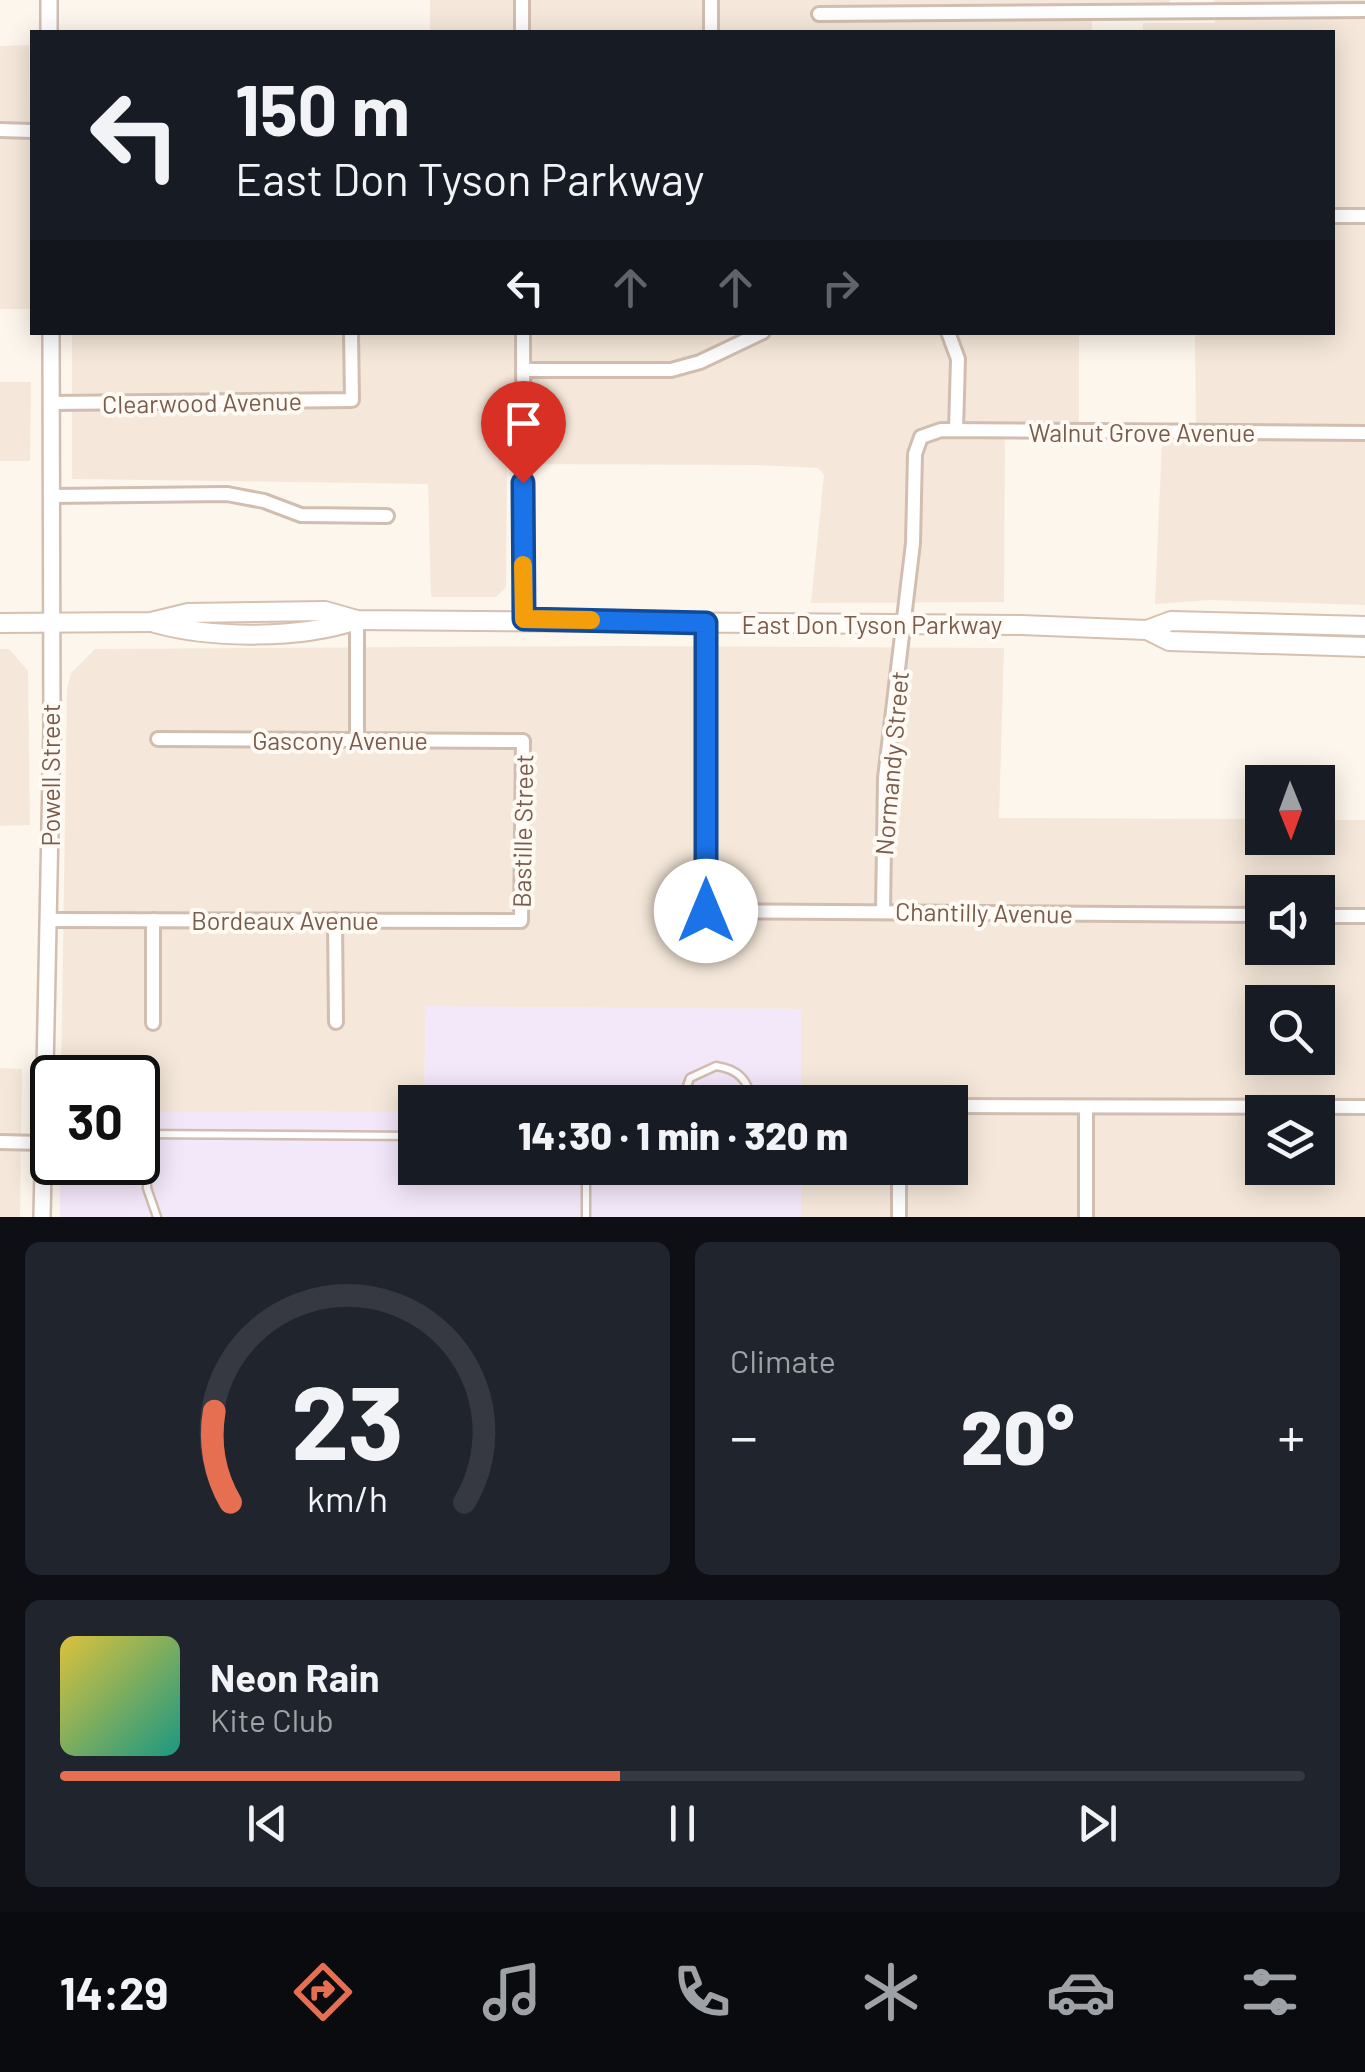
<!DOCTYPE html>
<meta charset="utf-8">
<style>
:root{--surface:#171b24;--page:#20242c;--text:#f1f3f6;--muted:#9ea1a6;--line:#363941;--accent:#e76f51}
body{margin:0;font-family:Barlow,sans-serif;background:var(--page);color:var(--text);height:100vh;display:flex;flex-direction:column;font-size:38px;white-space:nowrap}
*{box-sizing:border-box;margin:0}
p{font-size:32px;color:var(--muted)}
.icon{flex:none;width:55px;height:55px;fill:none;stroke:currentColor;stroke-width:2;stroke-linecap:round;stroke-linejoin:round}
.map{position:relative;height:1217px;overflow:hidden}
.sheet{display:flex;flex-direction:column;gap:25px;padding:25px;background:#0d0f14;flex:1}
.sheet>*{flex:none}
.hud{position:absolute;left:30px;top:30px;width:1305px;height:305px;border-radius:0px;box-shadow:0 5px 25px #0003;background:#171b24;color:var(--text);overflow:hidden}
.needle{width:65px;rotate:179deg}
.tools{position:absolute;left:1245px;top:765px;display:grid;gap:20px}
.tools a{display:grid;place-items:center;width:90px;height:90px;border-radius:0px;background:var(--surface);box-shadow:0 5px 25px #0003;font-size:50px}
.speed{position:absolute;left:30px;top:1055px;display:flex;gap:20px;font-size:50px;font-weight:700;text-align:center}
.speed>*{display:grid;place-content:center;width:130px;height:130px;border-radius:50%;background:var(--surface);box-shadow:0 5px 25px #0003;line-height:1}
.speed .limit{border:5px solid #111;border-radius:15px;background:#fff;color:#111}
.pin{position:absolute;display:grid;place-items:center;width:85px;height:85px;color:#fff;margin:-102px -42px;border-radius:50% 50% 50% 0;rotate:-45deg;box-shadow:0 0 10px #0007}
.pin .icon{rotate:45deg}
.me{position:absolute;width:110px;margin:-55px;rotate:0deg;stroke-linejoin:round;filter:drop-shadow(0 0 8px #0008)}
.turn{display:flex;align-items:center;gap:35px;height:210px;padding:0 40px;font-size:45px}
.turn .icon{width:130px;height:130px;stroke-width:2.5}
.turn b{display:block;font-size:70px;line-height:85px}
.lanes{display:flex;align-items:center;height:95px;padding:0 40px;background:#0003;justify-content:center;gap:50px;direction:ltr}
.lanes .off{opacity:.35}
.big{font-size:75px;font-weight:800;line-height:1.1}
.sheet .tile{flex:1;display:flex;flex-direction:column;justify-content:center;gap:15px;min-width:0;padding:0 35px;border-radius:15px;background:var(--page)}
.sheet .dial{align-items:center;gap:0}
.dial svg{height:260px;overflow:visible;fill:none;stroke:var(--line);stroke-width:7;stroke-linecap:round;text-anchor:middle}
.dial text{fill:var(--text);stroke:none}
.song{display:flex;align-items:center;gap:30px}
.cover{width:120px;height:120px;border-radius:15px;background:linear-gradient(135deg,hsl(50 70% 55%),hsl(170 70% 35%))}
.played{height:10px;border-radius:5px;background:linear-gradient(90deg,var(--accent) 45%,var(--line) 45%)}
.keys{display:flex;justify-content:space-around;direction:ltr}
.heat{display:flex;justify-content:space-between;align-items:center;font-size:55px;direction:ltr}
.sheet .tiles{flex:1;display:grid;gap:25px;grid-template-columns:1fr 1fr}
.tile:last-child{grid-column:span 2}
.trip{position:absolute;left:398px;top:1085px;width:570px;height:100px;border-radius:0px;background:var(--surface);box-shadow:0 5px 25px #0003;font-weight:800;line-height:100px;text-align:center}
.tab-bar{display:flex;height:160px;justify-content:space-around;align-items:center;background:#090b0e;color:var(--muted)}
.tab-bar .icon{width:70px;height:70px}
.tab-bar .active{color:var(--accent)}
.tab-bar b{font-size:45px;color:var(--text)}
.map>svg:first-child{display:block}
.residential{fill:#f5e8da;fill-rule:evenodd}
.education{fill:#f3e8fa}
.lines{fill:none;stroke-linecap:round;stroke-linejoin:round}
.service-casing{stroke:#d1beb0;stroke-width:11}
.minor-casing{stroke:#d1beb0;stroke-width:18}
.tertiary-casing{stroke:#d1beb0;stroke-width:20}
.secondary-casing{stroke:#d6c0b0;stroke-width:22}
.service{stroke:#fff;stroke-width:6}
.minor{stroke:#fff;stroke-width:12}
.tertiary{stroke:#fff;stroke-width:15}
.secondary{stroke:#fff;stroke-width:18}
.route-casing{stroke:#114b97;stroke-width:25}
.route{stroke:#1a73e8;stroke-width:18}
.slow{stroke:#f59e0b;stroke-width:18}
.labels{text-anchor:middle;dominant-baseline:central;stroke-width:8;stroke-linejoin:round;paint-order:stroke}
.street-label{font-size:25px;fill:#7a5c4d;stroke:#fffaf3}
</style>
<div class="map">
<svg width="1365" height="1217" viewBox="0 0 1365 1217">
<rect width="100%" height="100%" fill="#fdf6ec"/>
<g class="residential">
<polygon points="430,0 1170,0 1170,8 1092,9 1092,32 430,32"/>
<polygon points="1214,0 1365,0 1365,605 1209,600 1155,604 1162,442 1196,438 1195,333 1332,332 1332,32 1143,32 1143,23 1215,23"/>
<polygon points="29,45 32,309 0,309 0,46"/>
<polygon points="72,333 1079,333 1079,423 1005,423 1004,602 811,603 824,475 818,468 758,465 507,464 506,587 496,597 431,597 428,484 72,479"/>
<polygon points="0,382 31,382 30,461 0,461"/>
<path d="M618,646l386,2 -5,170 263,1v19h56v-18h47v397h-564v-49h149v-66h-149v-93l-375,-2 -2,95h-9v10h-277v-34h-77l6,-389 4,-16 24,-24zM1262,892h56v56h-56zM1262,1002h56v56h-56zM1262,1112h56v56h-56z"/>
<polygon points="0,649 9,649 28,671 30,825 0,826"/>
<polygon points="0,1068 22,1069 20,1217 0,1217"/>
</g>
<g class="education">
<polygon points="426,1006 801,1009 801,1102 424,1102"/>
<polygon points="296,1111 415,1112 415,1168 801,1168 801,1217 60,1217 60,1163 138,1162 138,1112"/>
</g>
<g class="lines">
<g class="service-casing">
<g id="service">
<path d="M681,1102l9,-24 26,-12c22,3 34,15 35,36"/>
<polyline points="138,1134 415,1136"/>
<polyline points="147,1134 147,1188 157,1217"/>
<polyline points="586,1217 586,1168"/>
</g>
</g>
<g class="minor-casing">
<g id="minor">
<polyline points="522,0 522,32"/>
<polyline points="711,0 711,32"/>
<polyline points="819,14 1365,10"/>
<polyline points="0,130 32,131"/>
<polyline points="1332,216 1365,216"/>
<polyline points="523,332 524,619"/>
<polyline points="948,332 958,359 956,430"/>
<polyline points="523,370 671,370 700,362 763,332"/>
<polyline points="51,403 352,400 351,332"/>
<polyline points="51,496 227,494 264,501 301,515 387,516"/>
<polyline points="357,620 357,739"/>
<polyline points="706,623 706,911 1262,915"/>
<polyline points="883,911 885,778 913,543 915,454 921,437 941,430 1365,433"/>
<polyline points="1318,916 1365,916"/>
<polyline points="49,920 521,921 523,741 158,739"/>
<polyline points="153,920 153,1023"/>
<polyline points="335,920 336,1022"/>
<polyline points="950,1106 1365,1107"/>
<polyline points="0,1142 42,1143"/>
<polyline points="899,1217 899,1168"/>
<polyline points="1086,1217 1086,1107"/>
</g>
</g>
<g class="tertiary-casing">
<g id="tertiary">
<polyline points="49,0 49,32"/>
<polyline points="42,1217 52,728 51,332"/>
</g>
</g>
<g class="secondary-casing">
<g id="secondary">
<polyline points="0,623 151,622 188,613 325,611 357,620 1021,625 1147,630 1171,621 1365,626"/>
<path d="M155,623c57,16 146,16 201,-3"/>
<polyline points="1147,630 1169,641 1365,647"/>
</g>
</g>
<use href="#service" class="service"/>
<use href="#minor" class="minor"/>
<use href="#tertiary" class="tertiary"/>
<use href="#secondary" class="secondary"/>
</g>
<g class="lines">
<g class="route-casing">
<polyline id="route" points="523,483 524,619 706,623 706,911"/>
</g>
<use href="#route" class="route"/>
<polyline class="slow" points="523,565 524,619 591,620"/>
</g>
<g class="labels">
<g class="street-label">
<text transform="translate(202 402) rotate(-1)">Clearwood Avenue</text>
<text x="1142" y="432">Walnut Grove Avenue</text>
<text x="872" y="624">East Don Tyson Parkway</text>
<text x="340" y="740">Gascony Avenue</text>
<text transform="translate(891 763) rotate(-85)">Normandy Street</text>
<text transform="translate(50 775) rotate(-90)">Powell Street</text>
<text transform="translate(522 831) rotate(-89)">Bastille Street</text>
<text transform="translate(984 912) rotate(1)">Chantilly Avenue</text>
<text x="285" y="920">Bordeaux Avenue</text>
</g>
</g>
</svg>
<div class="tools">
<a><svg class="needle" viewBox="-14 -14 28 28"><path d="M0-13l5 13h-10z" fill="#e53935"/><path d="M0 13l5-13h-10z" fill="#9ea1a6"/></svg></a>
<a><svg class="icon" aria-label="sound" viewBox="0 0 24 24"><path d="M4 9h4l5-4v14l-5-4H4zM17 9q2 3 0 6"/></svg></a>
<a><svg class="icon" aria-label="search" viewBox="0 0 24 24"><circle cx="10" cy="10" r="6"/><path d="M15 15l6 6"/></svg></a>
<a><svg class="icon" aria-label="layers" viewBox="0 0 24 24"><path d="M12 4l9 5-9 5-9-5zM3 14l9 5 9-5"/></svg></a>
</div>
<div class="speed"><div class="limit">30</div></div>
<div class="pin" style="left:523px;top:483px;background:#d93025"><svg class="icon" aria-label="arrive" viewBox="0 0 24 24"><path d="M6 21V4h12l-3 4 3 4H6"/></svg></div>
<svg class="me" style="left:706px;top:911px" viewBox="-20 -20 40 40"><circle r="19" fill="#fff"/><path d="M0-13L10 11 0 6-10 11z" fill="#1a73e8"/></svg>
<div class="trip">14:30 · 1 min · 320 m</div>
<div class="hud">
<div class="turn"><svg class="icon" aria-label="left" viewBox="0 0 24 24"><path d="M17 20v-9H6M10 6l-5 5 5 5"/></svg><div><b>150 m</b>East Don Tyson Parkway</div></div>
<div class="lanes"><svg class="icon" aria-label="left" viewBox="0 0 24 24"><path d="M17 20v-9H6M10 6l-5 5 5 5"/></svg><svg class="icon off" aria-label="ahead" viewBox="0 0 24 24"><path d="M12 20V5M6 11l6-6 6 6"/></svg><svg class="icon off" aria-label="ahead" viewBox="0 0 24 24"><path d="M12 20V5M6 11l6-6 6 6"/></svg><svg class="icon off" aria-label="right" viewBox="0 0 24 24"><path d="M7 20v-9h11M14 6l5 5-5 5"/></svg></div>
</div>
</div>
<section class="sheet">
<div class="tiles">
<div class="tile dial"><svg viewBox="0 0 100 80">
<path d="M14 69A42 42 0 1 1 86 69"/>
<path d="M14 69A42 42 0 0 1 9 41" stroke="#e76f51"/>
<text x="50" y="56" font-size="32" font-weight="700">23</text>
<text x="50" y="72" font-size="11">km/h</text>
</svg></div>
<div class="tile"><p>Climate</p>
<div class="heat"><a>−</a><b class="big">20°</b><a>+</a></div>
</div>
<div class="tile">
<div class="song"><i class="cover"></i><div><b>Neon Rain</b><p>Kite Club</p></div></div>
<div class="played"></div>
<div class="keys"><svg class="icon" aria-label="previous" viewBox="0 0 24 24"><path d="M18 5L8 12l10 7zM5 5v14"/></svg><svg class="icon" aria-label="pause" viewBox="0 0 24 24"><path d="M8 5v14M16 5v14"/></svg><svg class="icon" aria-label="next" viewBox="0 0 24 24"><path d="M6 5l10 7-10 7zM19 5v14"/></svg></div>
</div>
</div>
</section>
<nav class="tab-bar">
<b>14:29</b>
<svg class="icon active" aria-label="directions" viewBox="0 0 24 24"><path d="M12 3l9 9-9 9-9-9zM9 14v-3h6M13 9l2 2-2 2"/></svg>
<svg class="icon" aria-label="music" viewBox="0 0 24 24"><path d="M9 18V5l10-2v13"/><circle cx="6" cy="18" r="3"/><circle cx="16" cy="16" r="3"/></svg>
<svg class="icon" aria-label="phone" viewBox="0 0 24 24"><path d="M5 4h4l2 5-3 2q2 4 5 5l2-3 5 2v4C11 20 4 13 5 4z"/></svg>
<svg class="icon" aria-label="climate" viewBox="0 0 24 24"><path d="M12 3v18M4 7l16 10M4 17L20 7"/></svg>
<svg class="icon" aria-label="car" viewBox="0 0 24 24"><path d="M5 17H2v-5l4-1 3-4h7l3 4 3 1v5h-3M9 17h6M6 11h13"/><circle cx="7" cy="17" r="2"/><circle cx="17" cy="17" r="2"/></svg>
<svg class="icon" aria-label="filters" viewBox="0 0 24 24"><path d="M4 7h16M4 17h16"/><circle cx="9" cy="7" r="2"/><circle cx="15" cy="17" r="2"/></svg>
</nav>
